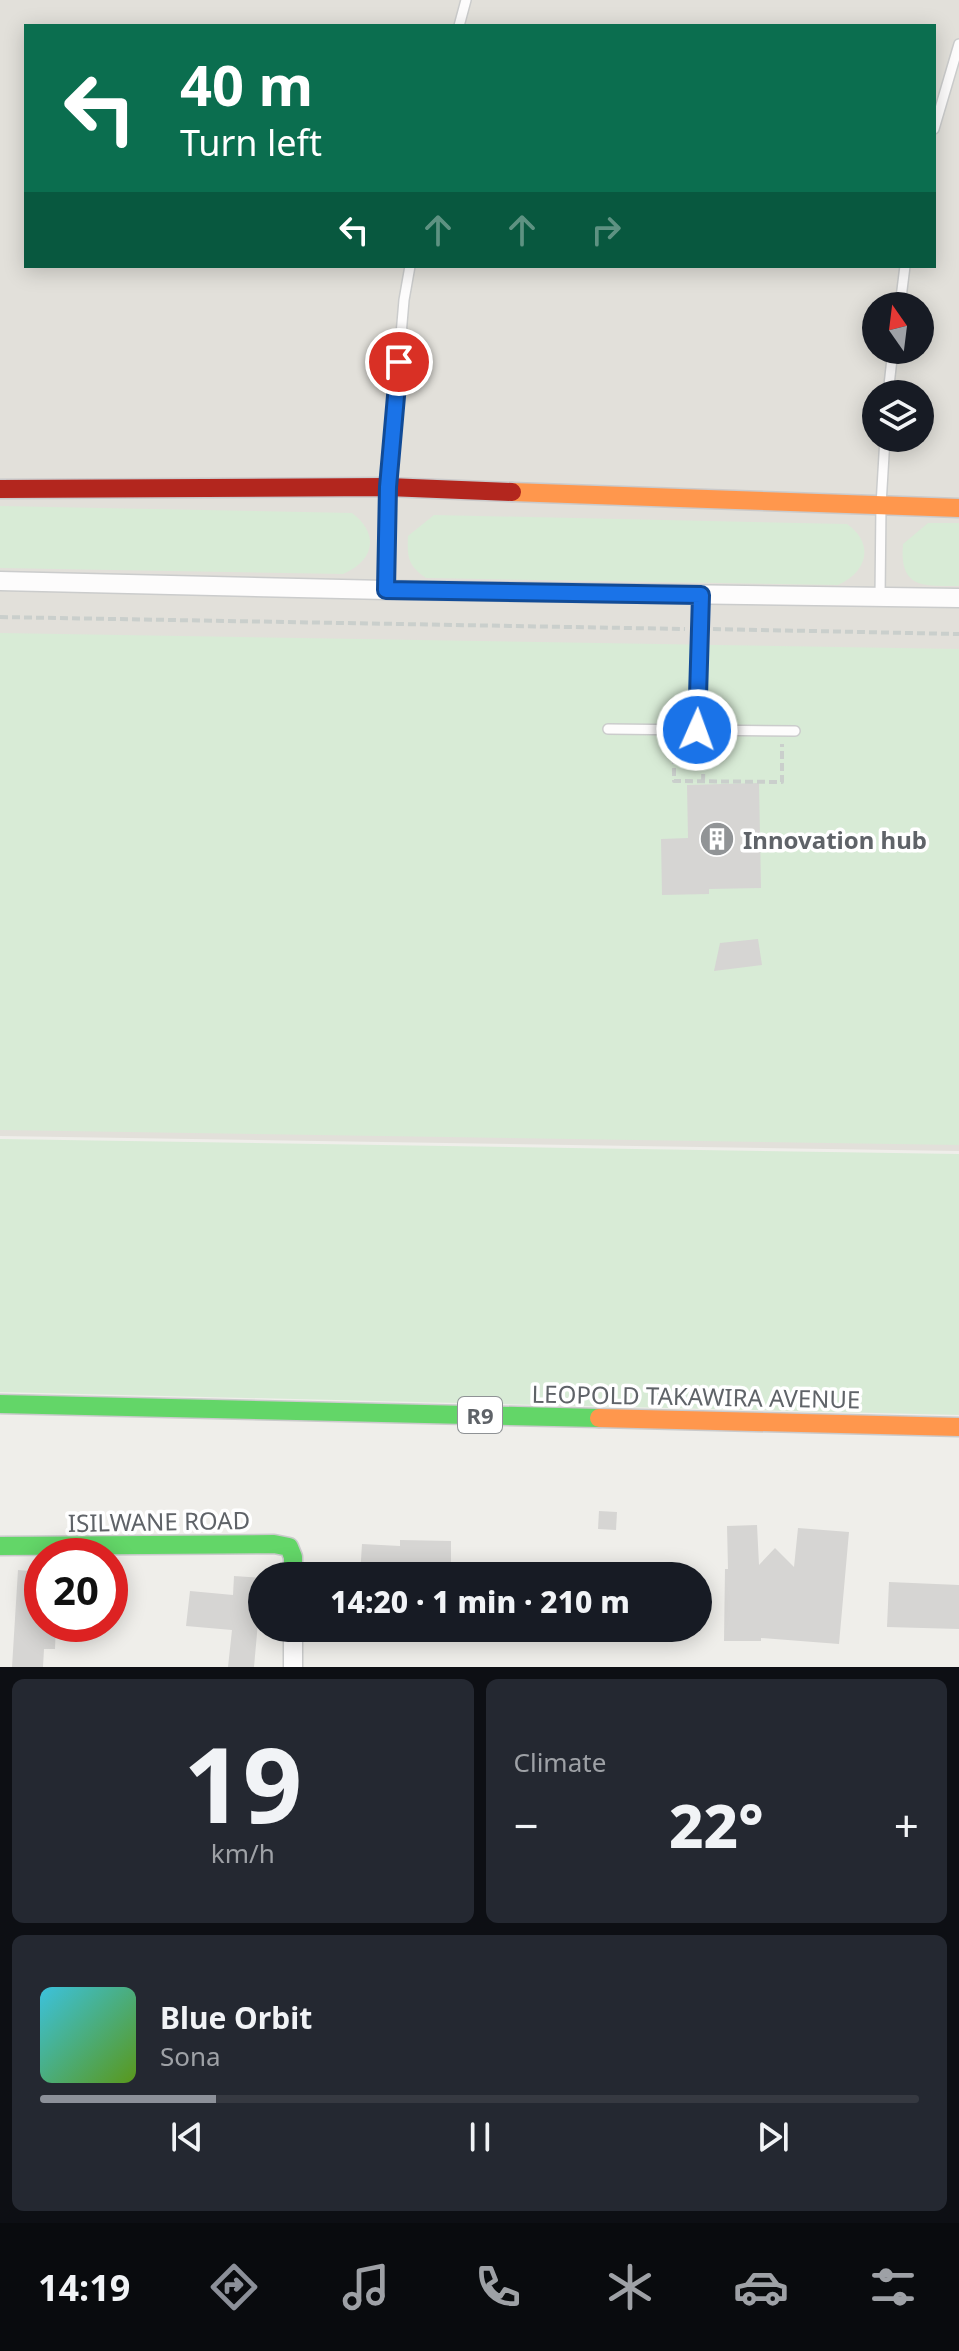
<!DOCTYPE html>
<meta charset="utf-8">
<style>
:root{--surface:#171b24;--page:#242831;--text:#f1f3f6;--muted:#9ea1a6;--line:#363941;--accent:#8c9099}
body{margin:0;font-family:"Noto Sans",sans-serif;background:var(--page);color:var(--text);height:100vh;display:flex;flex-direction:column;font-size:30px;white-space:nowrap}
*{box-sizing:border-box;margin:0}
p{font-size:26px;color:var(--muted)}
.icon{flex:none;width:44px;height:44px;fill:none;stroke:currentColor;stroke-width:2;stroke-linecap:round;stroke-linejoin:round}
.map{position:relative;height:1667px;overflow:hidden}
.sheet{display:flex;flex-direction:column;gap:12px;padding:12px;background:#0d0f14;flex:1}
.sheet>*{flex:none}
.guide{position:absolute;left:24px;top:24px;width:912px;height:244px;border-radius:0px;box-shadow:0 4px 20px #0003;background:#0b6e4f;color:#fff;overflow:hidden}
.needle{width:52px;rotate:346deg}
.tools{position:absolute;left:862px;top:292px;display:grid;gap:16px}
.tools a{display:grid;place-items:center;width:72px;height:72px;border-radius:50%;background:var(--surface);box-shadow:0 4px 20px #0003;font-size:40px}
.speed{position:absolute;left:24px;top:1538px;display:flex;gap:16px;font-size:40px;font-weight:700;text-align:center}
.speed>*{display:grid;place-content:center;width:104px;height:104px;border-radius:50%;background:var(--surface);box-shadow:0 4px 20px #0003;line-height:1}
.speed .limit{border:12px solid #d22;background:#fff;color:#111}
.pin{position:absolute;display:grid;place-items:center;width:68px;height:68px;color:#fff;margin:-34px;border:4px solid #fff;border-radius:50%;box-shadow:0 2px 8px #0007}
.me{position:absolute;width:88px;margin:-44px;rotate:2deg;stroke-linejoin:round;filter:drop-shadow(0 0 6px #0008)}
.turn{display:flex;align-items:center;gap:28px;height:168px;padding:0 24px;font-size:36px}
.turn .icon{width:104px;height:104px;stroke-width:2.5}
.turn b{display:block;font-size:56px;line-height:68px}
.lanes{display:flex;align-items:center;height:76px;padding:0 24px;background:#0003;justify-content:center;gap:40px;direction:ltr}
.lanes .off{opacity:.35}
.big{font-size:60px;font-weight:800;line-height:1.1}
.sheet .widget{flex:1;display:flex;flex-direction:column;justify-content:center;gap:12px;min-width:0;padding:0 28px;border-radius:12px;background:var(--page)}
.sheet .dial{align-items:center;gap:0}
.dial b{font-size:104px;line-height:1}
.song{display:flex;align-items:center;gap:24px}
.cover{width:96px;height:96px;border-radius:12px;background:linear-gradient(135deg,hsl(190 70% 55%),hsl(90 70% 35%))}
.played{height:8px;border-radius:4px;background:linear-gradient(90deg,var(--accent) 20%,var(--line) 20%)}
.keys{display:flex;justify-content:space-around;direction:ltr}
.heat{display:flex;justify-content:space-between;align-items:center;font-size:44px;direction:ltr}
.sheet .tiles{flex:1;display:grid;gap:12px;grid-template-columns:1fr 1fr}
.widget:last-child{grid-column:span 2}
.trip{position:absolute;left:248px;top:1562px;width:464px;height:80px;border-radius:40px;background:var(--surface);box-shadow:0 4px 20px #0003;font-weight:800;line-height:80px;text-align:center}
.tabs{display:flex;height:128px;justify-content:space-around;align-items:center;background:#090b0e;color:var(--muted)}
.tabs .icon{width:56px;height:56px}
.tabs .current{color:var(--accent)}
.tabs b{font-size:36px;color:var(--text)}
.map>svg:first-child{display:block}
.education{fill:#e2e0da;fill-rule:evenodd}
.green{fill:#d8ebd6}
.building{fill:#d6d5d3}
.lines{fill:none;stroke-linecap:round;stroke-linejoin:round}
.lane-casing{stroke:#cbcccc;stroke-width:12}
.street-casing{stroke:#cbcccc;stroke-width:21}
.fast-casing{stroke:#cacacb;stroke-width:21}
.slow-casing{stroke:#cacacb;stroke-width:21}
.jam-casing{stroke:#cacacb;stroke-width:21}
.path{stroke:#cacfcc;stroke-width:4;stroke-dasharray:8 4;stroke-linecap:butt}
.lane{stroke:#fdfcfc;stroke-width:9}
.street{stroke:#fdfcfc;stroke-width:18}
.fast{stroke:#63d668;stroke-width:18}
.slow{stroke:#ff974d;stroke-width:18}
.jam{stroke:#b3261e;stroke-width:18}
.route-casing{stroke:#114b97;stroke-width:20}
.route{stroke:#1a73e8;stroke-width:14}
.labels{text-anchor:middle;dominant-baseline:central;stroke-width:7;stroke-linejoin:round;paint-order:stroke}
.shield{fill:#fff;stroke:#8f9295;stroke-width:2}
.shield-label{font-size:22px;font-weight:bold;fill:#5f6368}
.poi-label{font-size:24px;font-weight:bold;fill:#5f6368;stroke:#fff;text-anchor:start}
.street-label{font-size:24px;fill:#5f6368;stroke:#fff}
</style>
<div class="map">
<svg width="959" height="1667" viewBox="0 0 959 1667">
<rect width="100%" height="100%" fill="#efeeea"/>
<path class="education" d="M0,0h959v1151l-959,-15zM26,26h908v240h-908zM876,306h44v44h-44zM876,394h44v44h-44z"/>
<g class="green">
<path d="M0,506l352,7c28,21 22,48 -9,61l-343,-6z"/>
<path d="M434,515l413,9c28,20 20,48 -9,61l-412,-7c-18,-12 -19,-21 -18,-42z"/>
<path d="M928,523h31v63c-36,0 -60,3 -56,-42z"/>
<polygon points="0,633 959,649 959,1145 0,1130"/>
<polygon points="0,1139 959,1154 959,1415 0,1392"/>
</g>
<g class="building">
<polygon points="759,783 761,888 709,889 709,894 662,895 661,839 688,838 687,785"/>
<polygon points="758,939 762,965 714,971 720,943"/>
<polygon points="599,1511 617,1512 616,1530 598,1529"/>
<polygon points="757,1525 759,1565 775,1548 794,1567 798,1528 849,1532 839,1644 761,1638 761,1641 724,1641 725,1569 728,1569 727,1526"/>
<polygon points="400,1540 451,1541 451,1576 360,1576 362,1544 400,1546"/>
<polygon points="18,1570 42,1572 42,1624 56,1624 55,1649 44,1649 43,1667 12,1667"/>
<polygon points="234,1576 262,1578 254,1667 228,1667 232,1630 186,1626 190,1591 233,1595"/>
<polygon points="889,1582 959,1585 959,1629 887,1627"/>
</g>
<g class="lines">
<g class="lane-casing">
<g id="lane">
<polyline points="459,26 466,0"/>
<polyline points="934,129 959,44"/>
<polyline points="900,306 905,266"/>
<polyline points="888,394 893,350"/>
<polyline points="386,590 388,487 404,300 410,266"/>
<polyline points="880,597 881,505 885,438"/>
<polyline points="608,729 795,731"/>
<polyline points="697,730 701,595"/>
</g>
</g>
<g class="street-casing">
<g id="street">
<polyline points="0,581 386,590 959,598"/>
<polyline points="293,1667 293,1628"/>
</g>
</g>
<g class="fast-casing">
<g id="fast">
<polyline points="0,1404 599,1418"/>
<polyline points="0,1546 274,1544 289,1547 293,1557 293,1576"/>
</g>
</g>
<g class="slow-casing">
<g id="slow">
<polyline points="512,492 959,508"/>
<polyline points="599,1418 959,1427"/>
</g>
</g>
<g class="jam-casing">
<polyline id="jam" points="0,489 388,487 512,492"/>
</g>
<g class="path">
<polyline points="0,617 685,629"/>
<polyline points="713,629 959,634"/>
<polyline points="674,744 674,781 782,782 782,744"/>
<polyline points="703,782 704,744"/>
</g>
<use href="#lane" class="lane"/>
<use href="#street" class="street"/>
<use href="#fast" class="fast"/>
<use href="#slow" class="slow"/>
<use href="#jam" class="jam"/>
</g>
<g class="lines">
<g class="route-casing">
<polyline id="route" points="399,362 388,487 386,590 701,595 697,730"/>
</g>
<use href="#route" class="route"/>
</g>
<defs>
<g id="building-disc" transform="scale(1.8)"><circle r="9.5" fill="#919496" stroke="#fff"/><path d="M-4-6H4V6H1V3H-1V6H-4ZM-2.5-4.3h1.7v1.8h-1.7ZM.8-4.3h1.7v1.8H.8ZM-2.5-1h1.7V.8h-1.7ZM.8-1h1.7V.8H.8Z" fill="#fff"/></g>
</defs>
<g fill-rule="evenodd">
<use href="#building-disc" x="717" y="839"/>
</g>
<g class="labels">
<rect class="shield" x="458" y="1397" width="44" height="36" rx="6"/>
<g class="shield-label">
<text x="480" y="1415">R9</text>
</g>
<g class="poi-label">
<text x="743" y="839">Innovation hub</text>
</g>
<g class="street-label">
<text transform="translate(696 1396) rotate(1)">LEOPOLD TAKAWIRA AVENUE</text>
<text transform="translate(159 1521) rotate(-1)">ISILWANE ROAD</text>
</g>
</g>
</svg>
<div class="tools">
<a><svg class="needle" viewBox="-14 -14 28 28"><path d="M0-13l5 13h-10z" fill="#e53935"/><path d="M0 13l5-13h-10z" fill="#9ea1a6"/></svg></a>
<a><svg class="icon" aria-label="layers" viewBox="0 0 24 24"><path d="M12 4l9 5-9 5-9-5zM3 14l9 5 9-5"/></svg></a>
</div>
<div class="speed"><div class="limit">20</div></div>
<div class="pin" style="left:399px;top:362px;background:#d93025"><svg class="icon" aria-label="arrive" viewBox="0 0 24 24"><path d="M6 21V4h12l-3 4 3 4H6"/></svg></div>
<svg class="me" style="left:697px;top:730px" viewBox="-20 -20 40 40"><circle r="17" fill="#1a73e8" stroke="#fff" stroke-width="3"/><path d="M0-11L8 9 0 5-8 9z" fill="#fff"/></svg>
<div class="trip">14:20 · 1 min · 210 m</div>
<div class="guide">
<div class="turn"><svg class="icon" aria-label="left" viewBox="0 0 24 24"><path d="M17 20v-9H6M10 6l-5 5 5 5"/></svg><div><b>40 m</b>Turn left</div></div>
<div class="lanes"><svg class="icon" aria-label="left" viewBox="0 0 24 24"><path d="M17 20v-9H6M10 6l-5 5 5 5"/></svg><svg class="icon off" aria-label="ahead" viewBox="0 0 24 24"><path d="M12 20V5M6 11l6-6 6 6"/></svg><svg class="icon off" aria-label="ahead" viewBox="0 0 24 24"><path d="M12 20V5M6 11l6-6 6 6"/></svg><svg class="icon off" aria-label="right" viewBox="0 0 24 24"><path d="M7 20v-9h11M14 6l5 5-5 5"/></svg></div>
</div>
</div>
<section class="sheet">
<div class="tiles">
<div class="widget dial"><b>19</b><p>km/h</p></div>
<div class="widget"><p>Climate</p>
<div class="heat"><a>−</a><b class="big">22°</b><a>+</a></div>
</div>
<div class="widget">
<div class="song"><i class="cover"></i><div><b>Blue Orbit</b><p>Sona</p></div></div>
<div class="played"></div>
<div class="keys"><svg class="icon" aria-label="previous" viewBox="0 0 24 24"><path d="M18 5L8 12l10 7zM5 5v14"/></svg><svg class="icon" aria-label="pause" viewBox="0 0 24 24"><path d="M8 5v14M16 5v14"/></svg><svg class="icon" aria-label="next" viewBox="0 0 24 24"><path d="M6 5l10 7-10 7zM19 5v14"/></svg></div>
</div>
</div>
</section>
<nav class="tabs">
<b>14:19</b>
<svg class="icon current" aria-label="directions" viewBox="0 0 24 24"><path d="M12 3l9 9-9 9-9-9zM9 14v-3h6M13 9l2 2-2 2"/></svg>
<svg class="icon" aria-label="music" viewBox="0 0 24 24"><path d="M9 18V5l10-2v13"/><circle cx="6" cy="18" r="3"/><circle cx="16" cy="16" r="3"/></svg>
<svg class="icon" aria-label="phone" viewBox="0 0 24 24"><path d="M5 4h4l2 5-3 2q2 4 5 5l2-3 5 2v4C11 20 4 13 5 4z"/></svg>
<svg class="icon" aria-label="climate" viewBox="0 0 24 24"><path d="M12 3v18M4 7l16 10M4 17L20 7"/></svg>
<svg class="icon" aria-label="car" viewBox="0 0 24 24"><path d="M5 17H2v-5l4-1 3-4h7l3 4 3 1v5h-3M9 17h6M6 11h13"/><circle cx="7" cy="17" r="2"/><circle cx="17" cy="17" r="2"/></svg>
<svg class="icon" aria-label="filters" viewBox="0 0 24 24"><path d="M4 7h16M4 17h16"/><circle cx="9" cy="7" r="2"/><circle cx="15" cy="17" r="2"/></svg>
</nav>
